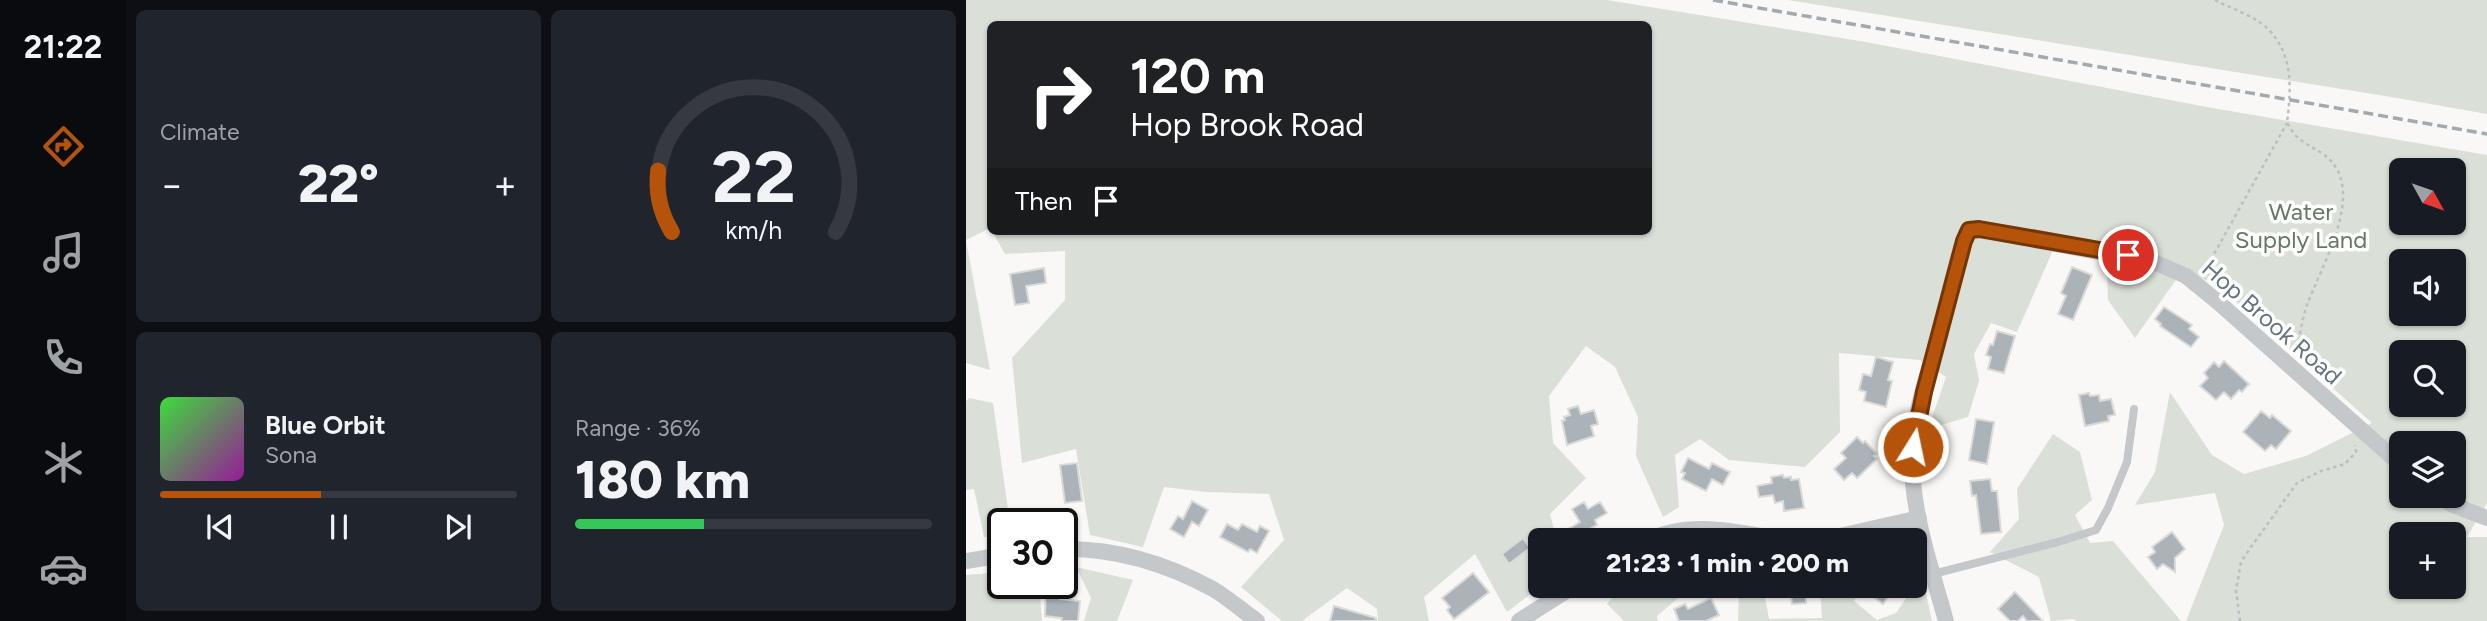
<!DOCTYPE html>
<meta charset="utf-8">
<style>
:root{--surface:#171b24;--page:#20242c;--text:#f1f3f6;--muted:#9ea1a6;--line:#363941;--accent:#b45309}
body{margin:0;font-family:Figtree,sans-serif;background:var(--page);color:var(--text);height:100vh;display:flex;flex-direction:column;font-size:26px;white-space:nowrap}
*{box-sizing:border-box;margin:0}
p{font-size:23px;color:var(--muted)}
.icon{flex:none;width:38px;height:38px;fill:none;stroke:currentColor;stroke-width:2;stroke-linecap:round;stroke-linejoin:round}
.map{position:relative;flex:1;overflow:hidden}
.panel{display:flex;flex-direction:column;gap:10px;padding:10px;background:#0d0f14;width:840px}
.panel>*{flex:none}
.top-card{position:absolute;left:21px;top:21px;width:665px;height:214px;border-radius:10px;box-shadow:0 2px 5px #0004;background:#202124;color:#fff;overflow:hidden}
.needle{width:46px;rotate:130deg}
.buttons{position:absolute;left:1423px;top:158px;display:grid;gap:14px}
.buttons a{display:grid;place-items:center;width:77px;height:77px;border-radius:10px;background:var(--surface);box-shadow:0 2px 5px #0004;font-size:35px}
.speed{position:absolute;left:21px;top:508px;display:flex;gap:14px;font-size:35px;font-weight:700;text-align:center}
.speed>*{display:grid;place-content:center;width:91px;height:91px;border-radius:50%;background:var(--surface);box-shadow:0 2px 5px #0004;line-height:1}
.speed .limit{border:4px solid #111;border-radius:10px;background:#fff;color:#111}
.pin{position:absolute;display:grid;place-items:center;width:60px;height:60px;color:#fff;margin:-30px;border:4px solid #fff;border-radius:50%;box-shadow:0 2px 7px #0007}
.me{position:absolute;width:77px;margin:-38px;rotate:10deg;stroke-linejoin:round;filter:drop-shadow(0 0 5px #0008)}
.turn{display:flex;align-items:center;gap:24px;height:147px;padding:0 28px;font-size:32px}
.turn .icon{width:91px;height:91px;stroke-width:2.5}
.turn b{display:block;font-size:49px;line-height:60px}
.then{display:flex;align-items:center;height:66px;padding:0 28px;background:#0003;gap:14px;font-size:26px}
.big{font-size:52px;font-weight:800;line-height:1.1}
.panel .card{flex:1;display:flex;flex-direction:column;justify-content:center;gap:10px;min-width:0;padding:0 24px;border-radius:10px;background:var(--page)}
.panel .dial{align-items:center;gap:0}
.dial svg{height:182px;overflow:visible;fill:none;stroke:var(--line);stroke-width:7;stroke-linecap:round;text-anchor:middle}
.dial text{fill:var(--text);stroke:none}
.song{display:flex;align-items:center;gap:21px}
.cover{width:84px;height:84px;border-radius:10px;background:linear-gradient(135deg,hsl(120 70% 55%),hsl(300 70% 35%))}
.played{height:7px;border-radius:4px;background:linear-gradient(90deg,var(--accent) 45%,var(--line) 45%)}
.keys{display:flex;justify-content:space-around;direction:ltr}
.heat{display:flex;justify-content:space-between;align-items:center;font-size:38px;direction:ltr}
.charge{height:10px;border-radius:5px;background:linear-gradient(90deg,#34c759 36%,var(--line) 0)}
.panel .tiles{flex:1;display:grid;gap:10px;grid-template-columns:repeat(2,1fr)}
.trip{position:absolute;left:562px;top:528px;width:399px;height:70px;border-radius:10px;background:var(--surface);box-shadow:0 2px 5px #0004;font-weight:800;line-height:70px;text-align:center}
main{display:flex;flex:1;min-height:0}
.dock{display:flex;flex-direction:column;width:126px;justify-content:space-around;align-items:center;background:#090b0e;color:var(--muted)}
.dock .icon{width:49px;height:49px}
.dock .active{color:var(--accent)}
.dock b{font-size:32px;color:var(--text)}
.map>svg:first-child{display:block}
.green{fill:#dae0d7;fill-rule:evenodd}
.building{fill:#abb3b8;stroke:#dadad8;stroke-width:2}
.lines{fill:none;stroke-linecap:round;stroke-linejoin:round}
.path{stroke:#bcbfc1;stroke-width:2.5;stroke-dasharray:3.5 3.5;stroke-linecap:butt}
.lane{stroke:#c4c8cb;stroke-width:8}
.street{stroke:#c4c8cb;stroke-width:16}
.rail{stroke:#a3aaaf;stroke-width:3.5;stroke-dasharray:10 5;stroke-linecap:butt}
.route-casing{stroke:#753606;stroke-width:18}
.route{stroke:#b45309;stroke-width:12}
.labels{text-anchor:middle;dominant-baseline:central;stroke-width:7;stroke-linejoin:round;paint-order:stroke}
.park-label{font-size:24px;fill:#677963;stroke:#fff}
.street-label{font-size:24px;fill:#647580;stroke:#fff}
</style>
<main>
<nav class="dock">
<b>21:22</b>
<svg class="icon active" aria-label="directions" viewBox="0 0 24 24"><path d="M12 3l9 9-9 9-9-9zM9 14v-3h6M13 9l2 2-2 2"/></svg>
<svg class="icon" aria-label="music" viewBox="0 0 24 24"><path d="M9 18V5l10-2v13"/><circle cx="6" cy="18" r="3"/><circle cx="16" cy="16" r="3"/></svg>
<svg class="icon" aria-label="phone" viewBox="0 0 24 24"><path d="M5 4h4l2 5-3 2q2 4 5 5l2-3 5 2v4C11 20 4 13 5 4z"/></svg>
<svg class="icon" aria-label="climate" viewBox="0 0 24 24"><path d="M12 3v18M4 7l16 10M4 17L20 7"/></svg>
<svg class="icon" aria-label="car" viewBox="0 0 24 24"><path d="M5 17H2v-5l4-1 3-4h7l3 4 3 1v5h-3M9 17h6M6 11h13"/><circle cx="7" cy="17" r="2"/><circle cx="17" cy="17" r="2"/></svg>
</nav>
<section class="panel">
<div class="tiles">
<div class="card"><p>Climate</p>
<div class="heat"><a>−</a><b class="big">22°</b><a>+</a></div>
</div>
<div class="card dial"><svg viewBox="0 0 100 80">
<path d="M14 69A42 42 0 1 1 86 69"/>
<path d="M14 69A42 42 0 0 1 8 42" stroke="#b45309"/>
<text x="50" y="56" font-size="32" font-weight="700">22</text>
<text x="50" y="72" font-size="11">km/h</text>
</svg></div>
<div class="card">
<div class="song"><i class="cover"></i><div><b>Blue Orbit</b><p>Sona</p></div></div>
<div class="played"></div>
<div class="keys"><svg class="icon" aria-label="previous" viewBox="0 0 24 24"><path d="M18 5L8 12l10 7zM5 5v14"/></svg><svg class="icon" aria-label="pause" viewBox="0 0 24 24"><path d="M8 5v14M16 5v14"/></svg><svg class="icon" aria-label="next" viewBox="0 0 24 24"><path d="M6 5l10 7-10 7zM19 5v14"/></svg></div>
</div>
<div class="card"><p>Range · 36%</p><b class="big">180 km</b><div class="charge"></div></div>
</div>
</section>
<div class="map">
<svg width="1521" height="621" viewBox="0 0 1521 621">
<rect width="100%" height="100%" fill="#f9f8f6"/>
<g class="green">
<path d="M0,0h641l259,42 341,65 280,48v348l-20,34h20v84h-301l38,-96 -9,-32 -80,12 20,-33 15,-80 42,63 32,19 62,-18 66,-33 -141,-126 -46,-30 -50,71 -27,-38 -2,-59 -48,-2 -41,93 -26,-9 -17,31 5,27 -11,36 -40,12 18,-52 -26,-17 -81,-7 1,79 -35,35 -76,-7 -29,-21 -25,16 4,52 -16,10 -27,-61 2,-39 -23,-50 -29,-21 -37,50 4,47 33,35 -36,36 7,27h-17l1,45 -34,26 -32,-58 -51,43 5,24h-51l-1,-12 -30,-21 -45,33h-20l-41,-34 43,-47 -15,-46 -63,-2 -42,-5 -21,60 -53,-12 -14,-86 -54,14 -10,-105 53,-58v-49l-60,3 -13,-23h656v-207h-658v204l-24,12zM1435,170h53v52h-53zM1435,261h53v52h-53zM1435,352h53v52h-53zM1435,443h53v52h-53zM1435,534h53v52h-53z"/>
<polygon points="822,0 1521,0 1521,114 1425,97"/>
<polygon points="0,240 24,370 0,363"/>
<polygon points="3,398 27,403 44,523 37,523 37,536 18,537 8,489 0,490 0,401"/>
<polygon points="1087,434 1114,452 1126,500 1109,515 1124,543 1147,541 1215,621 1111,621 1107,619 1085,621 1073,577 1024,552 1053,519 1051,489"/>
<polygon points="110,567 167,580 151,621 118,621 125,598"/>
<polygon points="37,572 37,583 73,583 76,621 0,621 0,575"/>
<polygon points="956,575 966,621 772,621 773,586 797,586 803,619 856,618 854,586 895,586 888,601 911,620 930,613"/>
<polygon points="655,586 753,586 712,598 691,616 692,621 658,621 641,604"/>
</g>
<g class="building">
<polygon points="1106,267 1126,275 1107,320 1092,314 1100,296 1095,293"/>
<polygon points="78,268 80,283 60,286 63,303 49,305 44,274"/>
<polygon points="1198,307 1226,325 1223,329 1233,337 1225,347 1194,326 1195,324 1189,319"/>
<polygon points="1031,331 1049,336 1038,373 1022,369 1025,357 1020,355 1024,344 1027,345"/>
<polygon points="910,357 927,362 922,380 926,381 920,407 898,401 900,392 893,390 897,374 905,376"/>
<polygon points="1258,361 1283,384 1276,392 1273,390 1265,399 1258,392 1250,400 1234,386 1242,378 1238,373 1248,362 1253,367"/>
<polygon points="1123,393 1124,396 1133,395 1134,401 1145,399 1149,415 1142,416 1143,421 1119,426 1113,395"/>
<polygon points="612,406 615,414 628,410 632,424 625,426 628,436 601,445 596,421 599,420 598,417 604,415 602,409"/>
<polygon points="1295,411 1304,418 1306,415 1325,431 1310,449 1305,445 1299,451 1277,432"/>
<polygon points="1010,419 1028,422 1021,464 1003,460"/>
<polygon points="891,437 897,443 899,441 911,454 908,456 911,459 891,478 886,473 878,480 868,469 880,458 875,453"/>
<polygon points="722,458 743,469 746,463 764,472 757,485 746,479 740,491 716,479 719,473 715,472"/>
<polygon points="111,463 116,501 99,503 94,465"/>
<polygon points="817,475 818,478 825,477 825,480 833,479 838,508 818,511 817,501 809,503 807,495 793,497 791,486 806,483 805,477"/>
<polygon points="1024,479 1026,491 1031,491 1035,532 1015,534 1010,495 1006,496 1004,481"/>
<polygon points="226,501 242,510 233,526 226,522 218,537 204,529 212,516 217,519"/>
<polygon points="618,502 622,509 634,502 641,513 629,520 631,525 607,538 602,529 614,522 606,509"/>
<polygon points="261,524 272,530 276,524 291,532 294,526 303,531 291,553 284,549 282,552 254,537"/>
<polygon points="1206,532 1219,549 1209,558 1209,572 1197,564 1191,569 1182,557 1189,552 1186,547"/>
<polygon points="557,538 564,548 543,564 536,554"/>
<polygon points="507,573 523,592 488,619 481,610 484,607 476,598"/>
<polygon points="80,584 96,586 94,599 114,601 112,621 95,621 96,618 79,616"/>
<polygon points="824,586 871,586 871,594 840,596 840,603 826,604"/>
<polygon points="893,586 930,586 917,604"/>
<polygon points="1049,592 1077,621 1061,621 1057,616 1052,621 1044,621 1032,609"/>
<polygon points="745,598 753,615 740,621 713,621 708,609 719,604 722,609"/>
<polygon points="368,606 410,618 410,621 364,621"/>
</g>
<g class="lines">
<g class="path">
<path d="M1249,0c17,9 40,16 53,29 26,26 23,61 19,94 3,4 6,10 9,13 13,12 29,15 39,30 25,37 -15,103 -28,139 -5,14 -7,29 -9,43l8,13"/>
<polyline points="1238,272 1321,123"/>
<polyline points="1274,621 1270,591 1275,562 1285,547 1331,483 1355,471 1379,464 1390,452 1389,445"/>
</g>
<polyline class="lane" points="967,574 1092,542 1130,530 1142,508 1161,462 1168,409"/>
<g class="street">
<polyline points="1470,495 1487,505 1521,518"/>
<path d="M681,541c45,-23 96,-7 143,0"/>
<polyline points="852,541 953,518"/>
<path d="M96,549c53,-1 105,15 151,40 15,9 30,22 44,32"/>
<polyline points="0,561 37,555"/>
<polyline points="553,621 608,586"/>
<path d="M980,621c-14,-51 -33,-104 -34,-157 -1,-46 17,-93 29,-136 8,-33 14,-68 28,-98l10,-1 124,24 25,2 28,8 30,13 32,26 183,163"/>
</g>
<polyline class="rail" points="747,0 1521,134"/>
</g>
<g class="lines">
<g class="route-casing">
<polyline id="route" points="947,447 958,392 998,241 1003,230 1013,229 1162,255"/>
</g>
<use href="#route" class="route"/>
</g>
<g class="labels">
<g class="park-label">
<text x="1335" y="211">Water<tspan x="1335" dy="28">Supply Land</tspan></text>
</g>
<g class="street-label">
<text transform="translate(1306 322) rotate(41)">Hop Brook Road</text>
</g>
</g>
</svg>
<div class="buttons">
<a><svg class="needle" viewBox="-14 -14 28 28"><path d="M0-13l5 13h-10z" fill="#e53935"/><path d="M0 13l5-13h-10z" fill="#9ea1a6"/></svg></a>
<a><svg class="icon" aria-label="sound" viewBox="0 0 24 24"><path d="M4 9h4l5-4v14l-5-4H4zM17 9q2 3 0 6"/></svg></a>
<a><svg class="icon" aria-label="search" viewBox="0 0 24 24"><circle cx="10" cy="10" r="6"/><path d="M15 15l6 6"/></svg></a>
<a><svg class="icon" aria-label="layers" viewBox="0 0 24 24"><path d="M12 4l9 5-9 5-9-5zM3 14l9 5 9-5"/></svg></a>
<a>+</a>
</div>
<div class="speed"><div class="limit">30</div></div>
<div class="pin" style="left:1162px;top:255px;background:#d93025"><svg class="icon" aria-label="arrive" viewBox="0 0 24 24"><path d="M6 21V4h12l-3 4 3 4H6"/></svg></div>
<svg class="me" style="left:947px;top:447px" viewBox="-20 -20 40 40"><circle r="17" fill="#b45309" stroke="#fff" stroke-width="3"/><path d="M0-11L8 9 0 5-8 9z" fill="#fff"/></svg>
<div class="trip">21:23 · 1 min · 200 m</div>
<div class="top-card">
<div class="turn"><svg class="icon" aria-label="right" viewBox="0 0 24 24"><path d="M7 20v-9h11M14 6l5 5-5 5"/></svg><div><b>120 m</b>Hop Brook Road</div></div>
<div class="then">Then<svg class="icon" aria-label="arrive" viewBox="0 0 24 24"><path d="M6 21V4h12l-3 4 3 4H6"/></svg></div>
</div>
</div>
</main>
